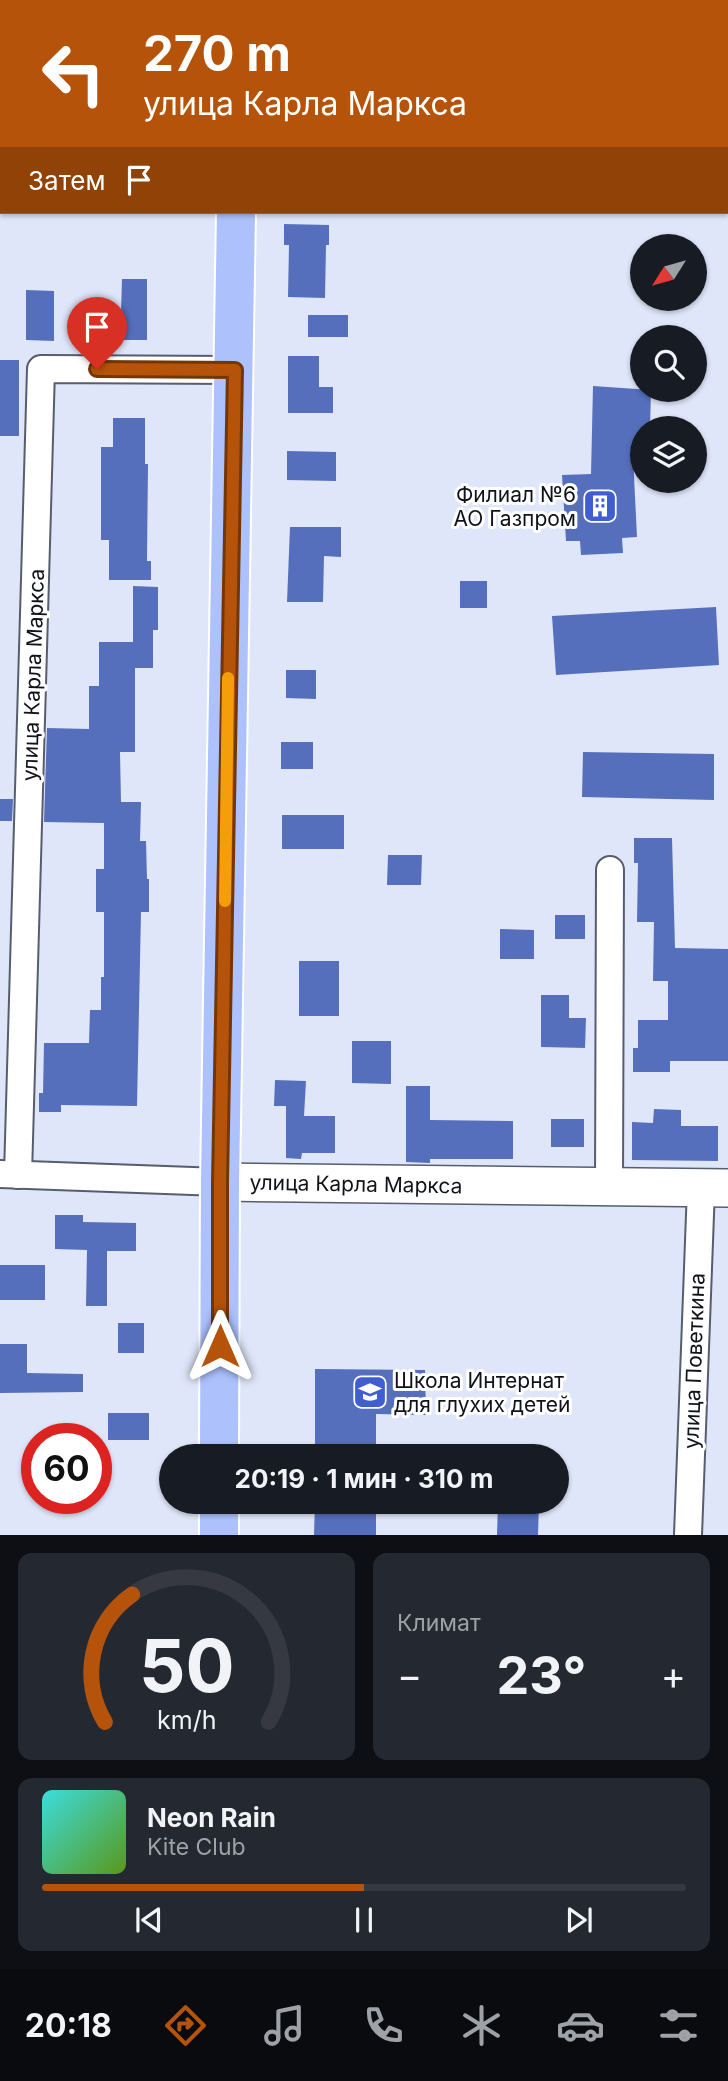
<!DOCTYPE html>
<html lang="ru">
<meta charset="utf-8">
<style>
:root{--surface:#171b24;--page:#242831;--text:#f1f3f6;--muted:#9ea1a6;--line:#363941;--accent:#b45309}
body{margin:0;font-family:Inter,sans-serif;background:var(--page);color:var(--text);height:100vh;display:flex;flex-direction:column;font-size:26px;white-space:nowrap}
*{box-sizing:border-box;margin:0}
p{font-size:23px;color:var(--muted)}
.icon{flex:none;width:38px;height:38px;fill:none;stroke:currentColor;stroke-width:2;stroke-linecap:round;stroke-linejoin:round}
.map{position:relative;height:1535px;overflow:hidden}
.drawer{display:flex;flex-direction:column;gap:18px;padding:18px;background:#0d0f14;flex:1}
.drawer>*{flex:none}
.hud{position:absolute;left:0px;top:0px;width:728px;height:214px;box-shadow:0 2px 5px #0004;background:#b45309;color:#fff;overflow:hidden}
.needle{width:46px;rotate:233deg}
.buttons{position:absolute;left:630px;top:234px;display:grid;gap:14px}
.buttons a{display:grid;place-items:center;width:77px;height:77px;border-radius:50%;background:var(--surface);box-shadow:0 2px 5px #0004;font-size:35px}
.speed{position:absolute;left:21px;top:1423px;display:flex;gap:14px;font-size:35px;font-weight:700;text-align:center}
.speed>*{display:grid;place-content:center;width:91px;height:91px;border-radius:50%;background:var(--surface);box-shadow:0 2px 5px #0004;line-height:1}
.speed .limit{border:10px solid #d22;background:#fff;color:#111}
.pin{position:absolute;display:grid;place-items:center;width:60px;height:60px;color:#fff;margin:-72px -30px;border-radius:50% 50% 50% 0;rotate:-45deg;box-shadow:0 0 7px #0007}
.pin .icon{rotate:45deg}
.me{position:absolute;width:77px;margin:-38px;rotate:0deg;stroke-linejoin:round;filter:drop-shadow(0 0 5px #0008)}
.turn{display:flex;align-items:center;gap:24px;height:147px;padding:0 28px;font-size:32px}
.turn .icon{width:91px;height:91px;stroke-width:2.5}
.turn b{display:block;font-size:49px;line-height:60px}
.then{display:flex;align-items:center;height:66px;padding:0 28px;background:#0003;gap:14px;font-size:26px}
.big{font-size:52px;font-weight:700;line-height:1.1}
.drawer .widget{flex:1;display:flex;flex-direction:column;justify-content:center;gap:10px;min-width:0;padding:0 24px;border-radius:14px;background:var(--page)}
.drawer .dial{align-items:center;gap:0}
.dial svg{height:182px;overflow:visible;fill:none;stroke:var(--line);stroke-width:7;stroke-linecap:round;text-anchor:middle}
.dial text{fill:var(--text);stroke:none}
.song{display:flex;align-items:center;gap:21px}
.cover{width:84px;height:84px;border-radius:10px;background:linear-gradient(135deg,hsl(180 70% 55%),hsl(90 70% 35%))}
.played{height:7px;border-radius:4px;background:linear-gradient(90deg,var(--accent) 50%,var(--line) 50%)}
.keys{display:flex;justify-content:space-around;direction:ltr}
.heat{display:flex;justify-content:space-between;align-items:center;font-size:38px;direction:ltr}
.drawer .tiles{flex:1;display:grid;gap:18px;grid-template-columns:1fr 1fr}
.widget:last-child{grid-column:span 2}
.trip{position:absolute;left:159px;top:1444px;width:410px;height:70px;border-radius:35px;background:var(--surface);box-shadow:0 2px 5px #0004;font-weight:700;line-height:70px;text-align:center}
.tabs{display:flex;height:112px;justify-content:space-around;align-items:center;background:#090b0e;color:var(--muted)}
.tabs .icon{width:49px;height:49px}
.tabs .active{color:var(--accent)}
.tabs b{font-size:32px;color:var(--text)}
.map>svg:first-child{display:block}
.building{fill:#566fbd}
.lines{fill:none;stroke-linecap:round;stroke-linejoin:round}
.street-casing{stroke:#575d6d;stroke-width:30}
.secondary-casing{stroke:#575d6d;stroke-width:40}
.primary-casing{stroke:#fff;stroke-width:42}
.street{stroke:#fff;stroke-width:26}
.secondary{stroke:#fff;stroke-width:37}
.primary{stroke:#adc1fd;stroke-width:38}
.rail{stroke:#4f535d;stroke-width:5;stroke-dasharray:10 5;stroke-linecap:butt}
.route-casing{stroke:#753606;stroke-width:18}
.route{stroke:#b45309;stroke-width:12}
.slow{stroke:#f59e0b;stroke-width:12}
.labels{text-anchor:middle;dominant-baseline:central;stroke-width:6;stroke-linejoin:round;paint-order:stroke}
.poi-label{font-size:21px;fill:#11131a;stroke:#fff;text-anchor:end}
.street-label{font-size:21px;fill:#11131a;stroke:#fff}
</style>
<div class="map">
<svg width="728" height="1535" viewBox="0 0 728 1535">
<rect width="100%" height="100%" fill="#dfe6f9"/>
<g class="building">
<polygon points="284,224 329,225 329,245 326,245 325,298 288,297 289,245 284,245"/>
<polygon points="122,279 147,279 147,340 115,340 115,313 121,313"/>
<polygon points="26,290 54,291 54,341 26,340"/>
<rect x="308" y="315" width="40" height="22"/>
<polygon points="288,356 319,356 319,387 333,387 333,413 288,413"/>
<rect x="0" y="360" width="19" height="76"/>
<polygon points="593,386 651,390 650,429 642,429 642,457 633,456 637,537 622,538 623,553 581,555 580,541 566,541 562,475 591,474"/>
<polygon points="113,418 145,418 145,464 148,464 147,561 151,561 151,580 109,580 109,540 101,540 101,447 113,447"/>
<polygon points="287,451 336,452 336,481 287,480"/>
<polygon points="290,527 341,527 341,557 324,556 323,602 287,602"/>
<rect x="460" y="581" width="27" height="27"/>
<polygon points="133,586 158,587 158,630 153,630 153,668 135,668 135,752 120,752 121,802 141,802 140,841 146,841 147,879 149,879 149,912 141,912 137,1106 61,1105 61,1112 39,1112 39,1093 43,1093 44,1043 89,1043 90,1010 101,1010 101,977 104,977 104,912 96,912 96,869 104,869 104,823 44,822 47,728 89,729 89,686 99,686 99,642 133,642"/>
<polygon points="716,607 719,665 556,675 552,616"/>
<polygon points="286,670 316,670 316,699 286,698"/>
<rect x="281" y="742" width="32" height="27"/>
<polygon points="583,752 714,754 714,800 582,797"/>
<polygon points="0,799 13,799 12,821 0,821"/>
<rect x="282" y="815" width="62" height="34"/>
<polygon points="634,838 672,838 675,948 728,949 728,1061 670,1061 670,1072 633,1072 633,1048 638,1048 638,1020 668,1020 668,981 653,981 654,922 637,922 638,863 634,863"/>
<polygon points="388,855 422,855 421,885 387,885"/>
<rect x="555" y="915" width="30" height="24"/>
<polygon points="500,929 534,930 534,959 500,959"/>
<rect x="299" y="961" width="40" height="55"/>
<polygon points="541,995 569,995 569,1018 586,1018 585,1048 541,1047"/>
<polygon points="352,1041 391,1041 391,1084 352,1083"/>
<polygon points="275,1080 306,1081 304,1116 335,1116 335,1153 302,1153 301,1159 286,1158 286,1106 274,1106"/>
<polygon points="406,1086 430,1086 430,1120 513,1121 513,1159 430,1159 430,1163 406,1162"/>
<polygon points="654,1109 681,1110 681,1126 718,1126 718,1161 632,1160 632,1122 653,1123"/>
<rect x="551" y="1119" width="33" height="28"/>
<polygon points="55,1215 83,1215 83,1222 136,1223 136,1251 107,1251 107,1306 86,1306 87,1250 55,1249"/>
<rect x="0" y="1265" width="45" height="35"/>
<rect x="118" y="1323" width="26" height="30"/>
<polygon points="0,1344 27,1344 27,1373 83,1374 83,1392 0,1393"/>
<polygon points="315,1369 425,1370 426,1415 376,1414 376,1456 315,1456"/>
<rect x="108" y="1413" width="41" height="27"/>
<polygon points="315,1502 376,1502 376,1535 314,1535"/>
<polygon points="498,1502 539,1502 538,1535 497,1535"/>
</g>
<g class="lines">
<g class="street-casing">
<g id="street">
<polyline points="0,96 2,96"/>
<polyline points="0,1174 220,1182"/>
<polyline points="18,1175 41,369 235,370"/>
<polyline points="609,1187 610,870"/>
<polyline points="688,1535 701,1188"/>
</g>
</g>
<g class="secondary-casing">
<polyline id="secondary" points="220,1182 728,1188"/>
</g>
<g class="primary-casing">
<g id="primary">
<polyline points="238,2 238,0"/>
<polyline points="219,1456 220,1182 236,212"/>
<polyline points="219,1535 219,1502"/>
</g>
</g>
<use href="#street" class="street"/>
<use href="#secondary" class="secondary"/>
<use href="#primary" class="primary"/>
<g class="rail">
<polyline points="0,69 2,69"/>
<polyline points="726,77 728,77"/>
</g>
</g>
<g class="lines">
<g class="route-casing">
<polyline id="route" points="97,369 235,370 220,1182 220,1346"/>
</g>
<use href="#route" class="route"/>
<polyline class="slow" points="225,901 228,678"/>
</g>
<defs>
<g id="building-square" transform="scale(1.75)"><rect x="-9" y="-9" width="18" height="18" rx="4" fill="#415ed1" stroke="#fff"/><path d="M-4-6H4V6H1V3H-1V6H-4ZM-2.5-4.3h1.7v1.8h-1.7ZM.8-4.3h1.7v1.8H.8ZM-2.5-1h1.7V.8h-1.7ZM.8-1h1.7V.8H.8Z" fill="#fff"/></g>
<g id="school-square" transform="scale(1.75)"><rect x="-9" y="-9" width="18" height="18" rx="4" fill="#415ed1" stroke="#fff"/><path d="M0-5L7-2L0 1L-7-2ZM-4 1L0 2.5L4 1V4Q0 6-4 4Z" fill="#fff"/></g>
</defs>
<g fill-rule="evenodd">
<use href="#building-square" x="600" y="506"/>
<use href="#school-square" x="370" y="1392"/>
</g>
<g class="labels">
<g class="poi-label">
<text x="576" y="494">Филиал №6<tspan x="576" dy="24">АО Газпром</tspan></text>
<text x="394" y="1380" text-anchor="start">Школа Интернат<tspan x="394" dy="24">для глухих детей</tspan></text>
</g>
<g class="street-label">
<text transform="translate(33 675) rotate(-88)">улица Карла Маркса</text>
<text transform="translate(356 1184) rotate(1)">улица Карла Маркса</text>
<text transform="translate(694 1361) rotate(-88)">улица Поветкина</text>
</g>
</g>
</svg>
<div class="buttons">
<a><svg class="needle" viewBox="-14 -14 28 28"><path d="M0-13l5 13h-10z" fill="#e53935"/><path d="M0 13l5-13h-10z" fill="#9ea1a6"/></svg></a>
<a><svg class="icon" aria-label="search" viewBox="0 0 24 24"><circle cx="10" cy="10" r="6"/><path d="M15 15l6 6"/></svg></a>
<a><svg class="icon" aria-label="layers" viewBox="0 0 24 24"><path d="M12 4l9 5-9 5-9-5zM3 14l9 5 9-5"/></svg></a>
</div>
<div class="speed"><div class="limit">60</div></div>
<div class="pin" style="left:97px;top:369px;background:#d93025"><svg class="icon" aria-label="arrive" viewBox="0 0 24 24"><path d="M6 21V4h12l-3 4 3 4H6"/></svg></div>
<svg class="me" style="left:220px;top:1346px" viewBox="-20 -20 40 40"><path d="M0-17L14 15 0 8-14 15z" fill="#b45309" stroke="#fff" stroke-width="4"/></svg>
<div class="trip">20:19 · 1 мин · 310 m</div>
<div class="hud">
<div class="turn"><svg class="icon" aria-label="left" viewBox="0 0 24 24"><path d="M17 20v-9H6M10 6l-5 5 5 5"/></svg><div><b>270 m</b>улица Карла Маркса</div></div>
<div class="then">Затем<svg class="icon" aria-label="arrive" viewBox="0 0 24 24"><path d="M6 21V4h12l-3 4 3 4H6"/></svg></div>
</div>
</div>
<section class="drawer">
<div class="tiles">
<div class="widget dial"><svg viewBox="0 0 100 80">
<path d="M14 69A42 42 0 1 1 86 69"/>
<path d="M14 69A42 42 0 0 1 26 13" stroke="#b45309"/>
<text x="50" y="56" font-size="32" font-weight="700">50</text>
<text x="50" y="72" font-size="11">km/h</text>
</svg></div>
<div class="widget"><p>Климат</p>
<div class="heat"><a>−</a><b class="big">23°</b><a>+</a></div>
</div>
<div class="widget">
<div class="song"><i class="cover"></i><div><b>Neon Rain</b><p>Kite Club</p></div></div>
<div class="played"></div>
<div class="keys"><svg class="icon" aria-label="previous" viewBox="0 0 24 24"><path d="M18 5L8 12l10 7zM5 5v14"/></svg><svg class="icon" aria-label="pause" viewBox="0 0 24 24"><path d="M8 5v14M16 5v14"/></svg><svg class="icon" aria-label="next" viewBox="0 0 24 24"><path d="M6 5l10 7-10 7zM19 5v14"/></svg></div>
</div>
</div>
</section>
<nav class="tabs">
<b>20:18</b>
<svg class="icon active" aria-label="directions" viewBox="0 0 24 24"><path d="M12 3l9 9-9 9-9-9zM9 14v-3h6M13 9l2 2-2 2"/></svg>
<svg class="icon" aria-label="music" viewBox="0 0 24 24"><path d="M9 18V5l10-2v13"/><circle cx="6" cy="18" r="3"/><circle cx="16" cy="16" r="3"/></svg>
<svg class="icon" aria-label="phone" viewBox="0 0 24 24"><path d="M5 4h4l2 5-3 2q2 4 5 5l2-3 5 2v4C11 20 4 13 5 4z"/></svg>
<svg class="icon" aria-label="climate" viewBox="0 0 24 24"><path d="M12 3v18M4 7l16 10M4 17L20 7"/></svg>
<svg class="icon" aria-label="car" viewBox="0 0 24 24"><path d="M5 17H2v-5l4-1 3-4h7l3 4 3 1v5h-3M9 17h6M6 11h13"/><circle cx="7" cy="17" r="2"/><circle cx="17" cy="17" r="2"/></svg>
<svg class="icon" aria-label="filters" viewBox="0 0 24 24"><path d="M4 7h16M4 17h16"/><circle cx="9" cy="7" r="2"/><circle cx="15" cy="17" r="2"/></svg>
</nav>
